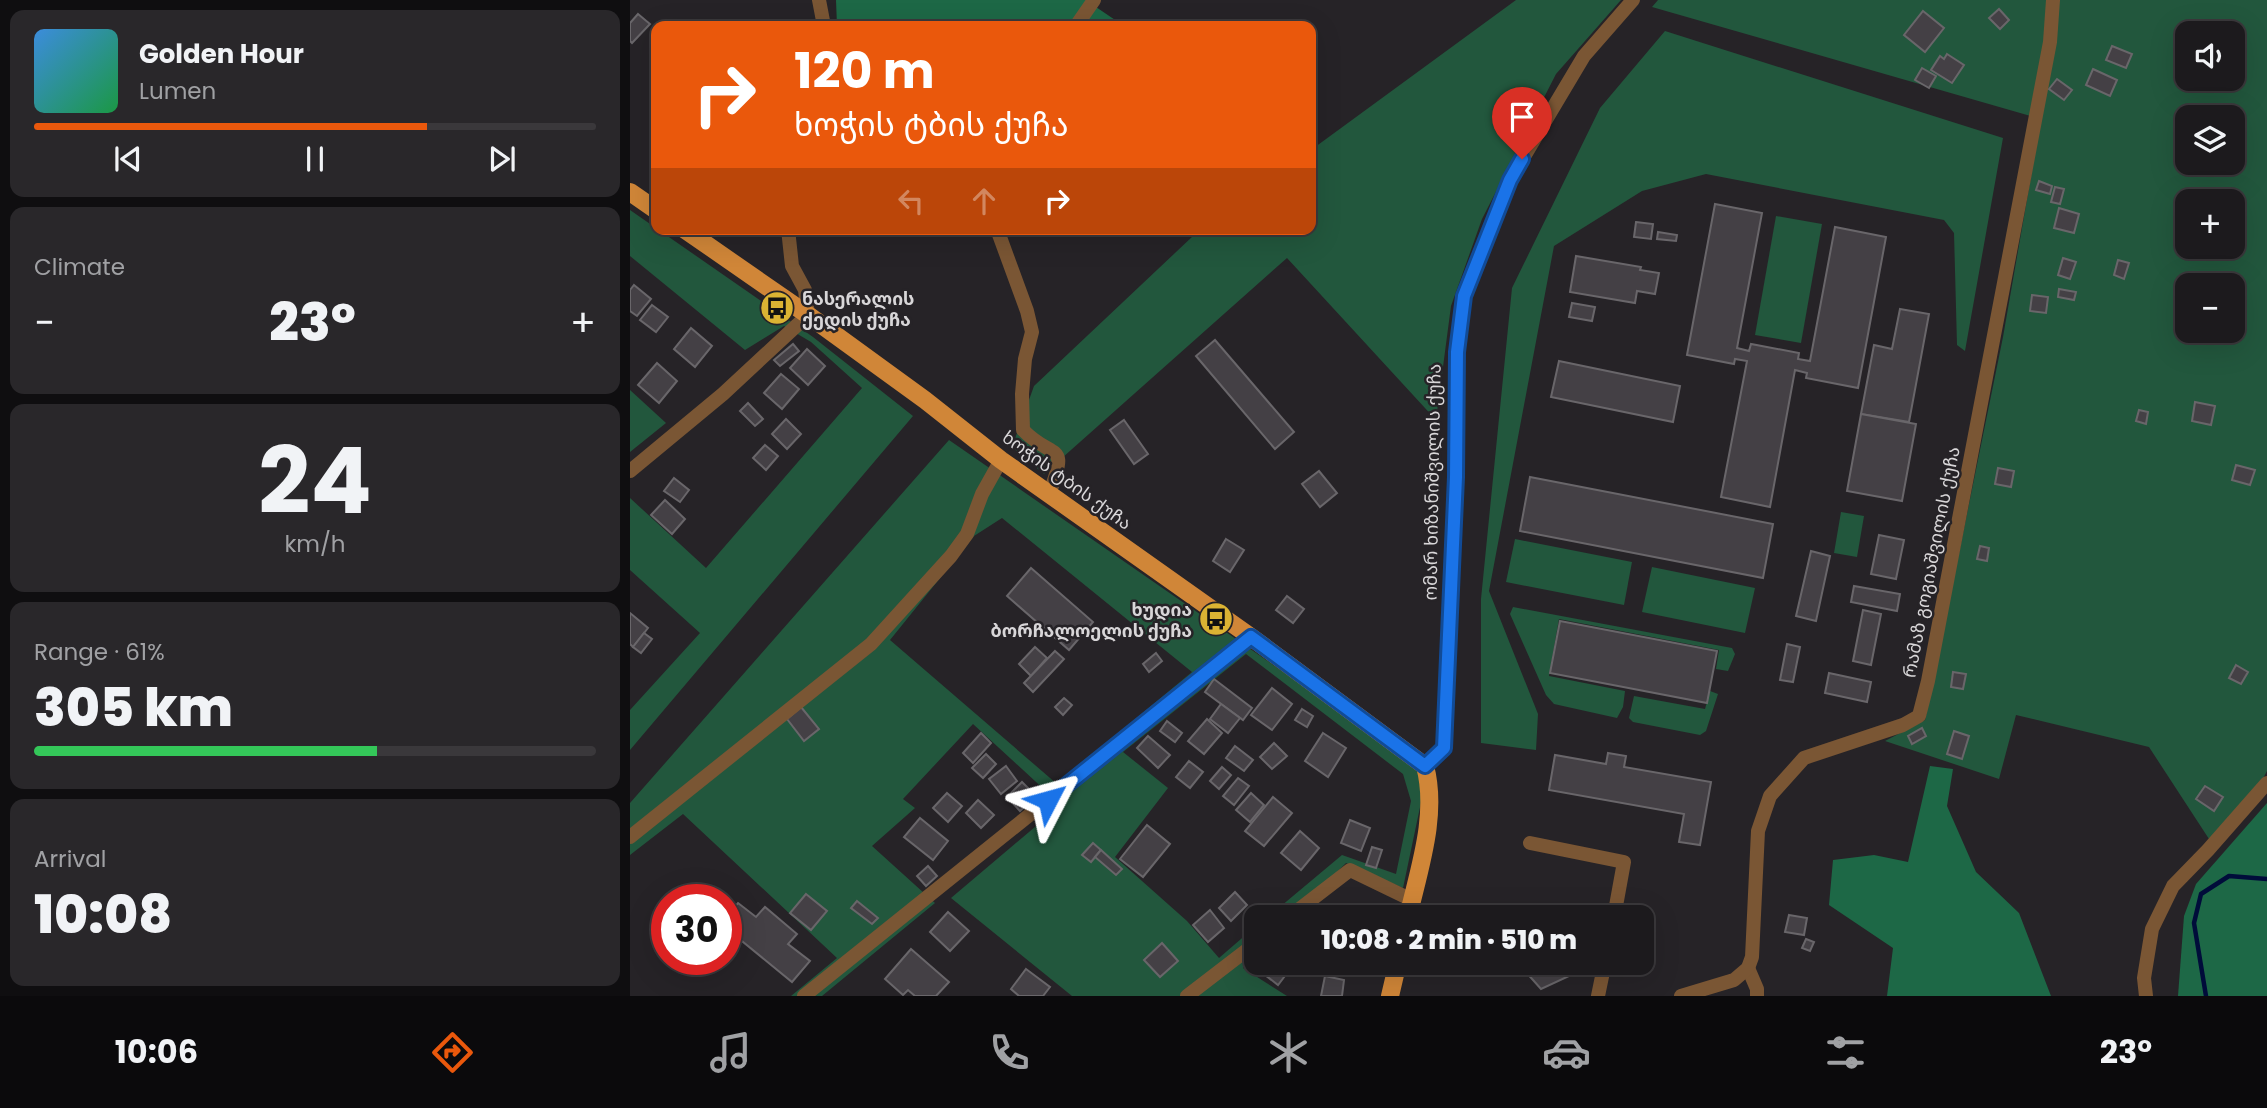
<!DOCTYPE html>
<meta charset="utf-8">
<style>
:root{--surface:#1c1a1d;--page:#29272a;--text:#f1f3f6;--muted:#a0a1a4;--line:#3a383b;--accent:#ea580c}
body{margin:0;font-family:Poppins,"Noto Sans Georgian",sans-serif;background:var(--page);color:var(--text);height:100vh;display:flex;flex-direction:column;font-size:26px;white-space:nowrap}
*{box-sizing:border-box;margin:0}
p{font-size:23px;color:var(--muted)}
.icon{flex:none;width:38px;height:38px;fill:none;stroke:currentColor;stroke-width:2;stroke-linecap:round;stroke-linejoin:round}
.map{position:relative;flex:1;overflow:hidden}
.drawer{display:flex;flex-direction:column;gap:10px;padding:10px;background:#0f0e10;width:630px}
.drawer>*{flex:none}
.guide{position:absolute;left:21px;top:21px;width:665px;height:214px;border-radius:14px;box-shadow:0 7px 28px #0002,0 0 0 2px var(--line);background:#ea580c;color:#fff;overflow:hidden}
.controls{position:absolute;left:1545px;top:21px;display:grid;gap:14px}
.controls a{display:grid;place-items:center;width:70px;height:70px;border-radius:14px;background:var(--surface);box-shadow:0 7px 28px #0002,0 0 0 2px var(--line);font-size:35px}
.speed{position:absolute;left:21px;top:884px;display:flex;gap:14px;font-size:35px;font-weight:700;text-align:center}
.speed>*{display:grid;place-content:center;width:91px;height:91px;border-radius:50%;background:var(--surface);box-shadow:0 7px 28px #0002,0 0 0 2px var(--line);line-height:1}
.speed .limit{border:10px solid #d22;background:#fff;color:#111}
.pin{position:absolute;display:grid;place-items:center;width:60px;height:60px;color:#fff;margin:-72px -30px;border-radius:50% 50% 50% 0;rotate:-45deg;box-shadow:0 0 7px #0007}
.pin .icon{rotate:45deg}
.me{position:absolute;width:77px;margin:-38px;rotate:51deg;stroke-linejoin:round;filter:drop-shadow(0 0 5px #0008)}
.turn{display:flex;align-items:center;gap:24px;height:147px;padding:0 28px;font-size:32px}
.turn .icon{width:91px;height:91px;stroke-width:2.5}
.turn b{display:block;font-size:49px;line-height:60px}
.lanes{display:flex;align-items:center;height:66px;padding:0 28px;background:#0003;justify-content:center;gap:35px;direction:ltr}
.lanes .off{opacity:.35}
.big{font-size:52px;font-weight:800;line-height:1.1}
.drawer .tile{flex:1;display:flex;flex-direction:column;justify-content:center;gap:10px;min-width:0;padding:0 24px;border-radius:14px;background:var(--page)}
.drawer .dial{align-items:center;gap:0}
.dial b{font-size:91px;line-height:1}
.song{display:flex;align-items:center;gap:21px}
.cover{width:84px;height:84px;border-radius:10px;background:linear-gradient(135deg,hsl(210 70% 55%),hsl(140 70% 35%))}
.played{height:7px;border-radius:4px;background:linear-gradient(90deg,var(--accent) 70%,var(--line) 70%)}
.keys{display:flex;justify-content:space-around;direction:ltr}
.heat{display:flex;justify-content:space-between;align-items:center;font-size:38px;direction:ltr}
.charge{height:10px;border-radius:5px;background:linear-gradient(90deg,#34c759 61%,var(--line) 0)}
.trip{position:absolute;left:614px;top:905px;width:410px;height:70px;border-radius:14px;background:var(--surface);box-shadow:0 7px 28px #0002,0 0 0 2px var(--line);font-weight:800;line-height:70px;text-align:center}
.tabs{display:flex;height:112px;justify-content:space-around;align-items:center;background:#0b0a0c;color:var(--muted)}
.tabs .icon{width:49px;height:49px}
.tabs .on{color:var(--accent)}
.tabs b{font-size:32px;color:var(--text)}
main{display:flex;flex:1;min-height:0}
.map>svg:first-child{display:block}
.green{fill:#22573d;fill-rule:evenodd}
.forest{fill:#1d6846}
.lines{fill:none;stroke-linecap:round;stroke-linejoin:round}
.stream{stroke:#000c3a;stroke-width:4.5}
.building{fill:#444045;stroke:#69666a;stroke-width:2}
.minor{stroke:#7a5634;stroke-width:14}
.major{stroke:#d08638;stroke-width:18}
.route-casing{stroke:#114b97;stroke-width:18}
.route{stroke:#1a73e8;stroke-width:12}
.labels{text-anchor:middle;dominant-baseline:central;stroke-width:5;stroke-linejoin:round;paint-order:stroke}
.poi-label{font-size:18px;font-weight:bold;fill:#d8d6d8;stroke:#262327;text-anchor:start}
.street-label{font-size:18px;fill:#d8d6d8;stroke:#262327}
</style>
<main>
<section class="drawer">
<div class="tile">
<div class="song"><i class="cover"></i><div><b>Golden Hour</b><p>Lumen</p></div></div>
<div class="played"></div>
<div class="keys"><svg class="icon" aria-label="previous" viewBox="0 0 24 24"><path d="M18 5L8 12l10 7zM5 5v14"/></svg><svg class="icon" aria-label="pause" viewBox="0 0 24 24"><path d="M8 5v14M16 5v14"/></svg><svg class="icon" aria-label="next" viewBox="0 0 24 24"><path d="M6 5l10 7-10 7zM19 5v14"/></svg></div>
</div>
<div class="tile"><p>Climate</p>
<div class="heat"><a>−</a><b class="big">23°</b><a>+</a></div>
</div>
<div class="tile dial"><b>24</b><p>km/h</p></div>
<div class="tile"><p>Range · 61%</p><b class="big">305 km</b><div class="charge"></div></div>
<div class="tile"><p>Arrival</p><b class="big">10:08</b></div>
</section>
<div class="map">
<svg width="1637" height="996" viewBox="0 0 1637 996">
<rect width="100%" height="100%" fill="#262327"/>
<g class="green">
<polygon points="886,0 991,0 926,74 852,219 821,306 806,420 657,258 414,474 382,447 404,386 563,236 572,229 681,229 681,150"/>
<path d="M1028,0h609v771l-7,13 -51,55 -60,-92 -133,-32 -17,64 -114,-38 40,-21 78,-383 38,-218 -389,-112zM1558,33h45v46h-45zM1558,117h45v46h-45zM1558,201h45v46h-45zM1558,285h45v46h-45z"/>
<polygon points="1035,31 1373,138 1335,351 1327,345 1324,233 1314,220 1076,174 1012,191 924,246 859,591 908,714 906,750 851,743 851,599 882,288 970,108"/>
<polygon points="0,210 183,337 283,416 0,750 0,710 70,633 0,570 0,498 76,568 232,388 181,342 154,326 115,350 0,256"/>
<polygon points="1146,216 1192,224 1171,343 1125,335"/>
<polygon points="0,390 36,423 0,452"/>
<path d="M319,440l382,265 88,65 4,23 -20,95 -57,-25 -54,54h-24l74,-62 54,19 15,-73 -8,-27 -157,-120 -123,98 45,36 -53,69 72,64 32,37 37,-32v27l-13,15 44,28h-215l-121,-98 110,-93 -88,-81 -70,75 12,9 -43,38 63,57 -113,93h-31l46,-38 -154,-144 -53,41v-52zM372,518l190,154 -135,112 -167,-144 84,-104z"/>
<polygon points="1211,512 1234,516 1227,557 1204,553"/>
<polygon points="885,539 1002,562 994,605 876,582"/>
<polygon points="1022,567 1125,588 1115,633 1012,612"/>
<polygon points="883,607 1102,648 1105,654 1098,671 1086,669 1089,650 929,619 919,676 995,691 993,707 987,718 924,704 916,695 880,614"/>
<polygon points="1080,691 1088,694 1076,731 1070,735 1003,722 999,718 1004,696 1075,709"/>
</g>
<g class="forest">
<polygon points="206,0 463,0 463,5 494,26 207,26"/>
<polygon points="1300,766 1323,769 1317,806 1346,872 1389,913 1421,996 1257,996 1263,948 1199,905 1203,860 1244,855 1278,862"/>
<polygon points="1637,803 1637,996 1548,996 1554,916 1566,884"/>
</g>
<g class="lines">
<polyline class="stream" points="1576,996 1564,923 1571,894 1599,876 1637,879"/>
</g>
<g class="building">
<polygon points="1369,9 1379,20 1370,29 1359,18"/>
<polygon points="1293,11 1314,28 1295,52 1274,35"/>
<polygon points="8,14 20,24 2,43 0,41 0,23"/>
<polygon points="1482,46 1502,54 1496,68 1476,60"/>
<polygon points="1317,54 1334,65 1322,83 1301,70 1310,56 1314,59"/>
<polygon points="1292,68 1306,76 1299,88 1285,80"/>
<polygon points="1463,69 1487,80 1480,96 1456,85"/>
<polygon points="1427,79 1442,90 1434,100 1419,89"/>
<polygon points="1409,181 1422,186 1420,194 1406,190"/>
<polygon points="1425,187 1434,189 1430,204 1421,202"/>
<polygon points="1085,204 1132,213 1107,348 1119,351 1121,344 1169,353 1168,359 1180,361 1205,227 1256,237 1228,388 1176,378 1177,373 1165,370 1140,507 1091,497 1117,361 1105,359 1104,364 1057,355"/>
<polygon points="1429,208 1449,214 1444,233 1424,228"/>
<polygon points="1006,222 1023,224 1021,239 1004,237"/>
<polygon points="1028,232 1047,235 1046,241 1027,239"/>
<polygon points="946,256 1011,267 1010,270 1029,273 1025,294 1007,291 1005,303 940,292"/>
<polygon points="1433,258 1446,262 1440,279 1428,275"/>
<polygon points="1488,260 1499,263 1494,279 1484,275"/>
<polygon points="4,285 21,299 7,316 0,311 0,290"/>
<polygon points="1429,289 1446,292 1444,300 1428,297"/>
<polygon points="1402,295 1418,297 1416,313 1400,311"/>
<polygon points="942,303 965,307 962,321 939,317"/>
<polygon points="22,305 38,317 26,332 10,320"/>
<polygon points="1270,309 1299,314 1279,422 1231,414 1244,345 1262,349"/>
<polygon points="61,328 82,346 65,367 44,349"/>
<polygon points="585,340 664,432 645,449 566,356"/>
<polygon points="163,344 169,351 150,366 144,360"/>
<polygon points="177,349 195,366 178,385 160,368"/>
<polygon points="929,361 1050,386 1043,422 921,397"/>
<polygon points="27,363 47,381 29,403 8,385"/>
<polygon points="151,374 169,389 152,409 134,393"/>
<polygon points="1565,402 1585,406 1581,425 1562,421"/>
<polygon points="118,403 133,419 125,426 110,411"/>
<polygon points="1509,410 1518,412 1516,424 1506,421"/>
<polygon points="1231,414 1286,424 1272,501 1217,491"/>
<polygon points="156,419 171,434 157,449 142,434"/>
<polygon points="494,420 518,454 504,464 480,430"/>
<polygon points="135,445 148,456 136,470 123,458"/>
<polygon points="1606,465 1625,470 1620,485 1602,480"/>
<polygon points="1368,468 1384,471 1381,487 1365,484"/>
<polygon points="689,471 707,493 690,507 672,484"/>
<polygon points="900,477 1143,524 1133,578 890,531"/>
<polygon points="44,478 59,490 50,502 34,491"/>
<polygon points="35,500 55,519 42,534 21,515"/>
<polygon points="1249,535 1274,540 1266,579 1241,574"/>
<polygon points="596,539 614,550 600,572 583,561"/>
<polygon points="1350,546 1359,548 1357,561 1347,559"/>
<polygon points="1181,551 1200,556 1186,621 1166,616"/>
<polygon points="401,568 463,622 439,650 377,596"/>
<polygon points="1224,586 1270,594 1267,611 1221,602"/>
<polygon points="657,596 674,609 663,623 646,610"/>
<polygon points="1233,610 1251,614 1241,665 1223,661"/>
<polygon points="0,613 18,628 3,647 0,644"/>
<polygon points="930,621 1087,651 1077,703 920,673"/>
<polygon points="14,633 22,639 11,653 3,647"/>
<polygon points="1157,644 1170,647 1163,682 1150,680"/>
<polygon points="405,647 417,658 401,676 389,664"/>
<polygon points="425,651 434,659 403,692 394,683"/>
<polygon points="526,653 532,661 519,672 513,664"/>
<polygon points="1606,665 1618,672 1611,684 1599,678"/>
<polygon points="1323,672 1336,674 1333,689 1321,687"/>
<polygon points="1199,673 1241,682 1237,702 1195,693"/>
<polygon points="584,679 622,708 613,720 575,692"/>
<polygon points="642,688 662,704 642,730 621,715"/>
<polygon points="434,698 442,705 433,715 425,707"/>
<polygon points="591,704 610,718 598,733 580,719"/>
<polygon points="171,707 189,729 174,741 157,719"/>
<polygon points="672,709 683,716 677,727 665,720"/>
<polygon points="577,719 592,733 574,754 558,741"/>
<polygon points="537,721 552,733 545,742 530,731"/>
<polygon points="1292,728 1296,736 1282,744 1278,736"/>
<polygon points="1324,731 1339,736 1332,759 1317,754"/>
<polygon points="351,733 361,743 343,763 333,753"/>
<polygon points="693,733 716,748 698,777 675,761"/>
<polygon points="518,736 540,755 528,768 507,748"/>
<polygon points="644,743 657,756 642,769 630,757"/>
<polygon points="605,746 623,760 614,771 596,758"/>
<polygon points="978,753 996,756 994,767 1081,782 1070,845 1049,842 1054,814 919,790 925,755 976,764"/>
<polygon points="356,754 366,764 353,778 342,768"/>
<polygon points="559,761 573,772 560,788 546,777"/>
<polygon points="376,766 387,781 371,794 359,779"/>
<polygon points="592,767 601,775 589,789 580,781"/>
<polygon points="608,778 619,786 604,805 593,796"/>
<polygon points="392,782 406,796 390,811 377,797"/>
<polygon points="1575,786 1593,797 1584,811 1566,799"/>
<polygon points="317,793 332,806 318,822 303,808"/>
<polygon points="621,793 634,805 620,822 606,810"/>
<polygon points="643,797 662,813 634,846 615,831"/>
<polygon points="348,800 364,815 351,828 336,813"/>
<polygon points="290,818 318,841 303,860 274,837"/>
<polygon points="720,820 740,828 731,851 711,843"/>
<polygon points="517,825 540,844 513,877 490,859"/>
<polygon points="670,831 689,848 671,870 651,853"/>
<polygon points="463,843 471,850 461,862 452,855"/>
<polygon points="742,847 752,850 746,868 736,865"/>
<polygon points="471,850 492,869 486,875 465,857"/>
<polygon points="298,866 307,876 296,886 287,876"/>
<polygon points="605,892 617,905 601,921 589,908"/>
<polygon points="176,894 197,911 181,930 160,913"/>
<polygon points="227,901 248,918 242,924 221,908"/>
<polygon points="108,903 126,917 135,907 167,934 158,944 180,961 162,982 96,928 96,917"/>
<polygon points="681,908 689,917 670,917"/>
<polygon points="580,910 594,928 578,942 563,925"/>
<polygon points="318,912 339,931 320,951 300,932"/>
<polygon points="1159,915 1177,918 1174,935 1155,932"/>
<polygon points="1176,939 1184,942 1180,951 1172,948"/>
<polygon points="532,943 548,961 530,977 514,960"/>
<polygon points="281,949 319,982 306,996 285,996 278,990 273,995 255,979"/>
<polygon points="630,962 654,962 661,968 648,985 626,968"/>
<polygon points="684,962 726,962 724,974 684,967"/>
<polygon points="887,962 949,962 950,971 911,989"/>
<polygon points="983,962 1005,962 1002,975 981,971"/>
<polygon points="396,969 420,987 413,996 389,996 381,989"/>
<polygon points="695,976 714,980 712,996 691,996"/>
</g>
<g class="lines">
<g class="minor">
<polyline points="189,0 194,26"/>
<polyline points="446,26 464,0"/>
<path d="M367,229l30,82 5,21 -7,27 -3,35 1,36c30,31 47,10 26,64"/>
<polyline points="0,471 93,394 178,315 175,290 162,266 158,229"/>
<polyline points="795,766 814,748 826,477 826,352 834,296 880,180 954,56 1003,0"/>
<polyline points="0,837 241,644 321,556 337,534 352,494 371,460"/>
<polyline points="900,843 994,862 984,917"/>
<polyline points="659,917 720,870 782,900"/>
<polyline points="1118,968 1127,989 1127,996"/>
<polyline points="174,996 621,637"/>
<polyline points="557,996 626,943"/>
<polyline points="968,996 975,962"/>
<polyline points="1051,996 1104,980 1118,968 1122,957 1128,831 1140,796 1174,758 1273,725 1289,716 1298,681 1420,42 1423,0"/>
<polyline points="1516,996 1514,978 1522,929 1543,886 1578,850 1637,783"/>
</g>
<g class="major">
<polyline points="0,192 26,210"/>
<path d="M54,229l124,86 117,85 76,60 250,177 174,129c13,49 -6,103 -17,151"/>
<polyline points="760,996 768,962"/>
</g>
</g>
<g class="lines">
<g class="route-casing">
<polyline id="route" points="418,800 621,637 795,766 814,748 826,477 827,352 834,296 880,180 892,159"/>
</g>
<use href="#route" class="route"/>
</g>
<defs>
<g id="bus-disc" transform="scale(1.75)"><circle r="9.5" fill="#dbb333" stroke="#262327"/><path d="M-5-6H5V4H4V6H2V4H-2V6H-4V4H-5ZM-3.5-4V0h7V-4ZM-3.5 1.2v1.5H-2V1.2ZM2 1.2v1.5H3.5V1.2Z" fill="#111"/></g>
</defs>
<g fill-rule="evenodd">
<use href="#bus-disc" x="147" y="308"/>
<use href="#bus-disc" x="586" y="619"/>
</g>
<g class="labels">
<g class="poi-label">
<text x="172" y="298">ნასერალის<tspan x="172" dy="21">ქედის ქუჩა</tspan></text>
<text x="562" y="609" text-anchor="end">ხუდია<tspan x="562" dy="21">ბორჩალოელის ქუჩა</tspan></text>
</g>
<g class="street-label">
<text transform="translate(437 480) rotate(36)">ხოჭის ტბის ქუჩა</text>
<text transform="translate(802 482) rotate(-89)">ომარ ხიზანიშვილის ქუჩა</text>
<text transform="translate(1301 562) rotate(-79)">რამაზ გოგიაშვილის ქუჩა</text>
</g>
</g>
</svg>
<div class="controls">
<a><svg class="icon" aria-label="sound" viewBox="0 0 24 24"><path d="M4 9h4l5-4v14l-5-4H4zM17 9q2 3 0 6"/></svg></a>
<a><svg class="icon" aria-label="layers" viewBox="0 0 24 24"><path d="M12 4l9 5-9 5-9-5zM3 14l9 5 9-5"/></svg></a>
<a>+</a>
<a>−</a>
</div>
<div class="speed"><div class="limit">30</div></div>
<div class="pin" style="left:892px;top:159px;background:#d93025"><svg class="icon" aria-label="arrive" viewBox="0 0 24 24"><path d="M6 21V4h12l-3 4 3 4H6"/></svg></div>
<svg class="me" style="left:418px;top:800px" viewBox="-20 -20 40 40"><path d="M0-17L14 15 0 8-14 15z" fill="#1a73e8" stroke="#fff" stroke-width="4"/></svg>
<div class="trip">10:08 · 2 min · 510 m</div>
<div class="guide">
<div class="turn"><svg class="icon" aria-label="right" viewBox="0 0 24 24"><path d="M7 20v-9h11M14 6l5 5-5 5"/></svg><div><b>120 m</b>ხოჭის ტბის ქუჩა</div></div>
<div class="lanes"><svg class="icon off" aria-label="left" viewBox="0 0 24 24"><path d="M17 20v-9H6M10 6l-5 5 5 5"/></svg><svg class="icon off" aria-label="ahead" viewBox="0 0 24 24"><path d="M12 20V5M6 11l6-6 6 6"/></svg><svg class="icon" aria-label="right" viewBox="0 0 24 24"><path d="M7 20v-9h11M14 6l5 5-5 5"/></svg></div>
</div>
</div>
</main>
<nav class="tabs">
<b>10:06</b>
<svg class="icon on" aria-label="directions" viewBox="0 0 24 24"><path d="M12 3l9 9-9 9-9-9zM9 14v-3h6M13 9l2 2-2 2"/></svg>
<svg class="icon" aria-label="music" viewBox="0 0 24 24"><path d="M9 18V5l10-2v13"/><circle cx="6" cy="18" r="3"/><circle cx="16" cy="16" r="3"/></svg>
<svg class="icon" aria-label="phone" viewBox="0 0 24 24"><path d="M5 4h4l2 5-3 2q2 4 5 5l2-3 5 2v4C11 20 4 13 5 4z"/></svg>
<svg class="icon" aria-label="climate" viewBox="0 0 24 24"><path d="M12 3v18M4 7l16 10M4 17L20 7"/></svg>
<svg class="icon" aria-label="car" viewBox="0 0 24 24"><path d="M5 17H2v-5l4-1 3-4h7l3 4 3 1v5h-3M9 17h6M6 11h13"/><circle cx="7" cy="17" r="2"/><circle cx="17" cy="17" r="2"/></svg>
<svg class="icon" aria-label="filters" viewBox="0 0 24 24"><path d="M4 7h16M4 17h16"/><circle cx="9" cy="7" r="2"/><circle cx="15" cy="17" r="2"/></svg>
<b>23°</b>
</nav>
